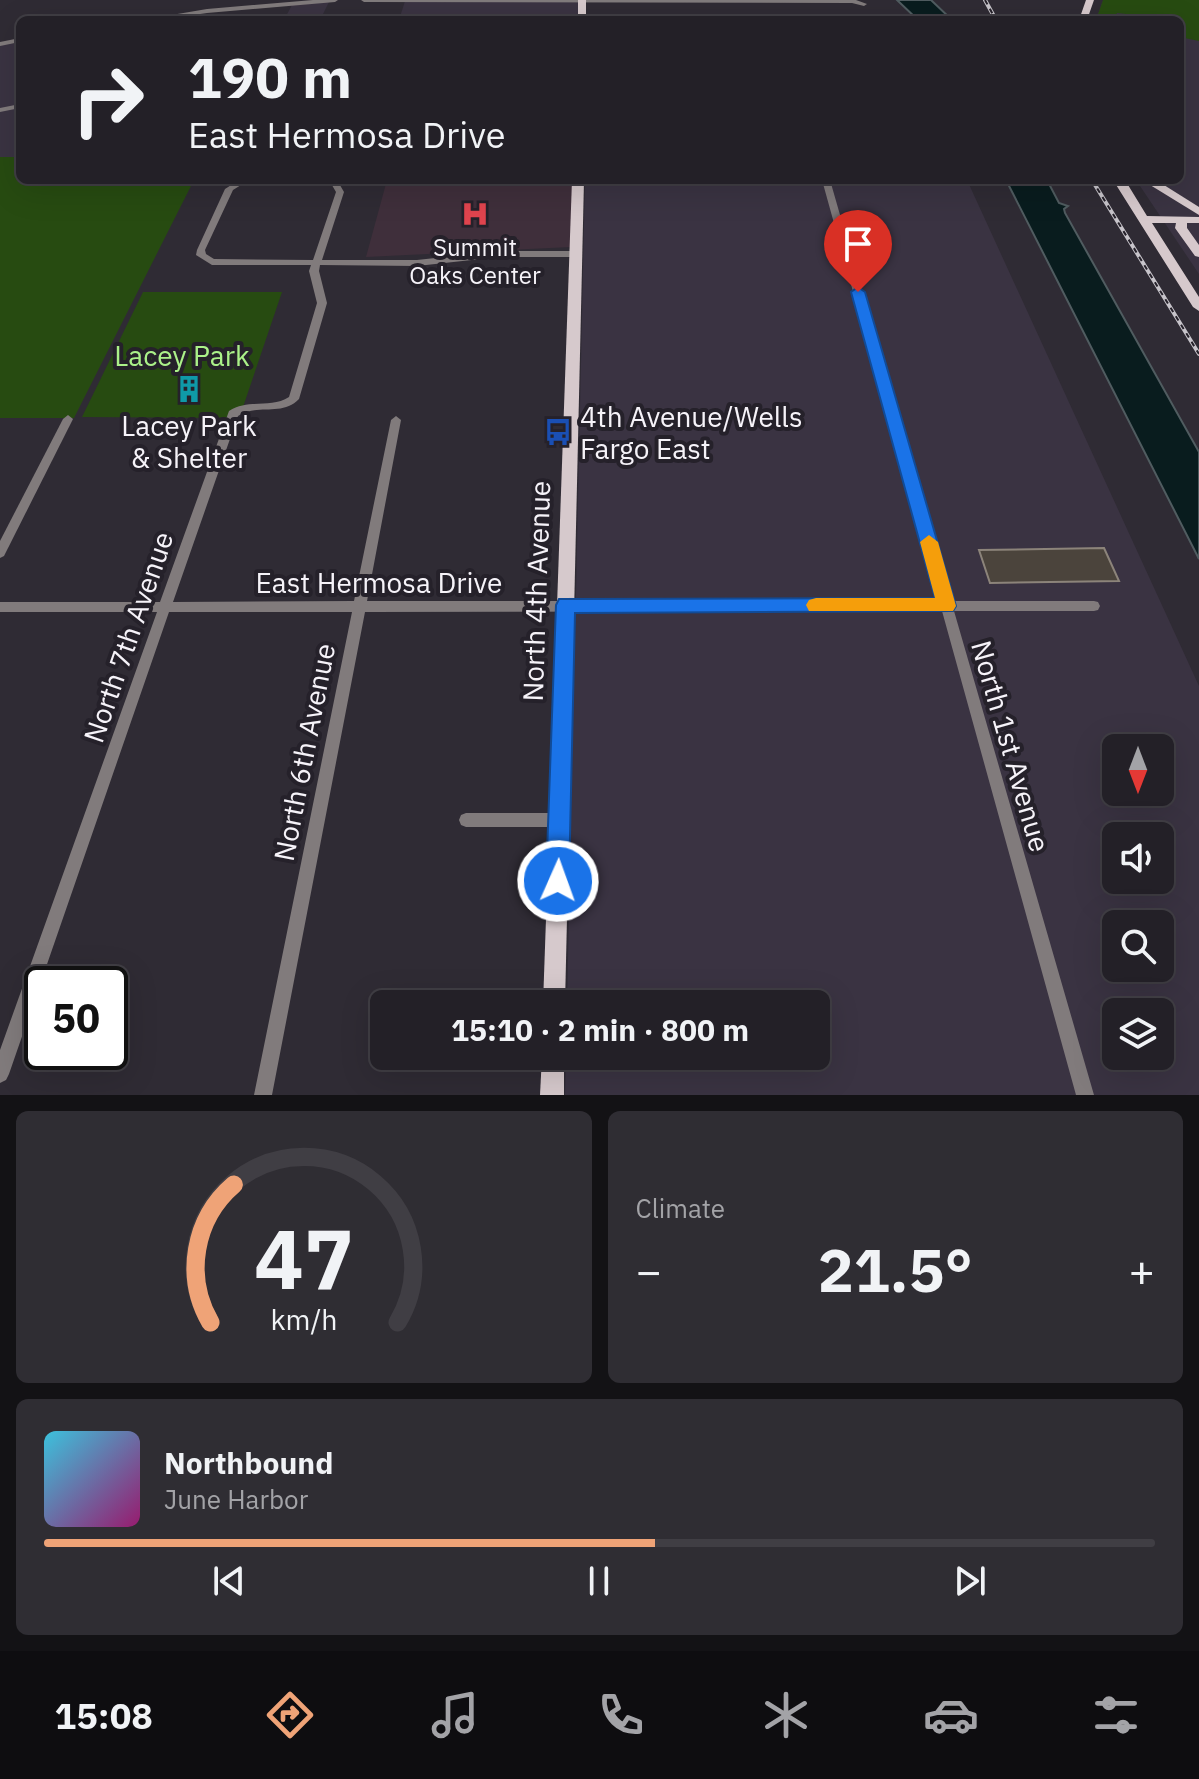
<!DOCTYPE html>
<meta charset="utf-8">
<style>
:root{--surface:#232027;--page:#2f2d33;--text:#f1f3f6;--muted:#a3a3a7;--line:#403e44;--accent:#efa377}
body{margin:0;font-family:"IBM Plex Sans",sans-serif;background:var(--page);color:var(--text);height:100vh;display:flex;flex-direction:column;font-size:30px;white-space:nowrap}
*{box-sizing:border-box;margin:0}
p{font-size:26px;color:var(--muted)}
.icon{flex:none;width:44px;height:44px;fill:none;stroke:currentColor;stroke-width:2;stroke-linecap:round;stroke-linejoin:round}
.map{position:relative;height:1095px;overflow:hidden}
.details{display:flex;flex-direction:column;gap:16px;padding:16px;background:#131215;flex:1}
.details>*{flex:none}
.guide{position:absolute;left:16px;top:16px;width:1168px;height:168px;border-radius:12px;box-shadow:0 8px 32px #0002,0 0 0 2px var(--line);background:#232027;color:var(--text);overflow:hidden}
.needle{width:52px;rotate:180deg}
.controls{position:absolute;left:1102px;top:734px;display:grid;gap:16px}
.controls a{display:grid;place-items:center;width:72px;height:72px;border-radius:12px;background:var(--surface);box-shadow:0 8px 32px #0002,0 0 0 2px var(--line);font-size:40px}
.speed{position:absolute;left:24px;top:966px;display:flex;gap:16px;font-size:40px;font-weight:700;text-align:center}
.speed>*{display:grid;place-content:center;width:104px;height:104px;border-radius:50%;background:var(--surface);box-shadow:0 8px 32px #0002,0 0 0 2px var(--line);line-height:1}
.speed .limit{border:4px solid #111;border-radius:12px;background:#fff;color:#111}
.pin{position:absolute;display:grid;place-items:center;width:68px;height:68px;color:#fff;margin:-82px -34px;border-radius:50% 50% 50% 0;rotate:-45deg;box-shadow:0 0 8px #0007}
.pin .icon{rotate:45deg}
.me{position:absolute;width:88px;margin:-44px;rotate:2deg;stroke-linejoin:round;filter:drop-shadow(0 0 6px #0008)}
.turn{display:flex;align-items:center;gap:28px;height:168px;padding:0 40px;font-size:36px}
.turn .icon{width:104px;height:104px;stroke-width:2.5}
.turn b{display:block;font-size:56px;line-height:68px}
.big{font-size:60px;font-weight:700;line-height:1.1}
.details .card{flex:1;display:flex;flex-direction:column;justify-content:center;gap:12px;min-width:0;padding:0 28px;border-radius:12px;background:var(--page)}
.details .dial{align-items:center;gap:0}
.dial svg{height:208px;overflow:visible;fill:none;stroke:var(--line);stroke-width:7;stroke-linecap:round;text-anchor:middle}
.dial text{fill:var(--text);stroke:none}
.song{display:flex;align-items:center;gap:24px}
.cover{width:96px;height:96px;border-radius:12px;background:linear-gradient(135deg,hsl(190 70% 55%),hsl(320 70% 35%))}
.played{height:8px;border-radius:4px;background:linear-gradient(90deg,var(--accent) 55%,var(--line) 55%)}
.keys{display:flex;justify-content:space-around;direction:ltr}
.heat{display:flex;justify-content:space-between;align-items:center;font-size:44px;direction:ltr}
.details .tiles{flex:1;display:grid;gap:16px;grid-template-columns:1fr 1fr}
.card:last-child{grid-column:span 2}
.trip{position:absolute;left:370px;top:990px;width:460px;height:80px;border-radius:12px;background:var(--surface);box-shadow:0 8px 32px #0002,0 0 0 2px var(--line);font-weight:700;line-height:80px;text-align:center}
.tab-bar{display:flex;height:128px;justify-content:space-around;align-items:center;background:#0e0d10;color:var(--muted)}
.tab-bar .icon{width:56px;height:56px}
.tab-bar .on{color:var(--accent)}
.tab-bar b{font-size:36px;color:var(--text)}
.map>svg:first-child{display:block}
.built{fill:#3a3342;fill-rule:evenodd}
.medical{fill:#3f2f3b}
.green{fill:#274b11}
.water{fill:#091c1e;stroke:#505c60;stroke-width:2}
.building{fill:#4b443c;stroke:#8c847a;stroke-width:2}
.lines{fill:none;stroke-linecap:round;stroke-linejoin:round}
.minor{fill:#817b7c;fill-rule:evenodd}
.major{fill:#d6c9cc;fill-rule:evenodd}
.rail-casing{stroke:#c7c4ca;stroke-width:4}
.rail{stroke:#25212a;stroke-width:2;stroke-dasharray:5;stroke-linecap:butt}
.route{fill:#1a73e8;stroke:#114b97;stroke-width:2}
.slow{fill:#f59e0b}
.labels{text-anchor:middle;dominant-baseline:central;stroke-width:8;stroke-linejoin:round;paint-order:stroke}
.far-poi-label{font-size:24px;fill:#f6f3f9;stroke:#25212a}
.park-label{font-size:28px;fill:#abf189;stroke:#25212a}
.poi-label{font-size:28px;fill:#f6f3f9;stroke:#25212a;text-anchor:start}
.street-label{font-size:28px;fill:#f6f3f9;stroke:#25212a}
</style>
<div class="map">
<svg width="1199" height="1095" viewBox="0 0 1199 1095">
<rect width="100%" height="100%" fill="#2f2b34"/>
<g class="built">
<polygon points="1103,0 1199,0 1199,274 1136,180 1180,180 1180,20 1096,20"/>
<polygon points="405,1 579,2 579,20 399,20"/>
<polygon points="329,2 320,20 284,20 292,5"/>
<polygon points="20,43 20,157 0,157 0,45"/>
<path d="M585,180h382l232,506v409h-634l1,-39h250v-52h-249zM1116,748h44v44h-44zM1116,836h44v44h-44zM1116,924h44v44h-44zM1116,1012h44v44h-44z"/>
</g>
<polygon class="medical" points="387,180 574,180 571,247 366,257"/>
<g class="green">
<polygon points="1103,0 1199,0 1199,41 1180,37 1180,20 1117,13 1114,20 1096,20"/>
<polygon points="0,157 20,157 20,180 194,180 74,418 0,418"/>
<polygon points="143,292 282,292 243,407 231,418 82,417"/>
</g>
<g class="water">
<polygon points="897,0 931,0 952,20 918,20"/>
<polygon points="1006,180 1047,180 1059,203 1068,206 1064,209 1065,213 1199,452 1199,559"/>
</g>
<polygon class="building" points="1104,548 1119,581 990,583 979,550"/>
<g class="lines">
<g class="minor">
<polygon points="313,0 338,0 335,2 207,13 159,20 142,20 207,9"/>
<polygon points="361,0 856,0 867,4 864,6 852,3 364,2"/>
<polygon points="20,38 20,42 0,46 0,42"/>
<polygon points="20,104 20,108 0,112 0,108"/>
<path d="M239,180h10l-16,10 -28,60 1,4 8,5 99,1 23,-68 -7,-12h8l7,12 -22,68h95l82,-9h77l5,3 -5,3h-77l-82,9 -97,-1 -1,6 8,32 -28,96c-17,18 -42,4 -61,17l-65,186 181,-1 37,-181 5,-4 5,4 -34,181h572l-117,-421h8l121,421h143l4,1 2,4 -2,4 -4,1h-140l140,484h-18l-134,-484 -577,1 -93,483h-18l98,-483h-183l-160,462 -3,6 -6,3v-33l157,-438h-157v-10h160l69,-191c20,-13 42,-2 60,-14l28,-94 -8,-32 2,-6h-99l-16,-10 1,-5 28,-61z"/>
<polygon points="68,415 73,419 4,556 0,558 0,541 63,419"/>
<polygon points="466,813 559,813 564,815 566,820 564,825 559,827 466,827 461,825 459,820 461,815"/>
</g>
<g class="major">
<rect x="578" y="0" width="8" height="20"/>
<polygon points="1086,0 1094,0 1087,20 1079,20"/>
<polygon points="572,180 584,180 565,1004 543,1004"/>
<polygon points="1113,180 1125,180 1147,216 1199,217 1199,223 1187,223 1187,228 1199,245 1199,257 1195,256 1175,228 1176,223 1152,223 1199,297 1199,311 1193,307"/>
<polygon points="1142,180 1156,180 1199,207 1199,215"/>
<polygon points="542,1056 564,1056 564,1095 540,1095"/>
</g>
<g class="rail-casing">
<g id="rail">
<polyline points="985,0 996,20"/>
<polyline points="1092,180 1199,354"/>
</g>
</g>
<use href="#rail" class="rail"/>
</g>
<polygon class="route" points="858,287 865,292 956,606 953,611 575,613 569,881 566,889 558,892 549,889 546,881 556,605 559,599 935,598 851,292"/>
<polygon class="slow" points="929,535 938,542 956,606 953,611 809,611 806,605 809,600 816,598 935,598 920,542"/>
<defs>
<g id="hospital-bare" transform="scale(2.16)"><path d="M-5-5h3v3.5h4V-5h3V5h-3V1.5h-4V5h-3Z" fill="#e0444e" stroke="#25212a" stroke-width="2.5" paint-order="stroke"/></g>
<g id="building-bare" transform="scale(2.16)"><path d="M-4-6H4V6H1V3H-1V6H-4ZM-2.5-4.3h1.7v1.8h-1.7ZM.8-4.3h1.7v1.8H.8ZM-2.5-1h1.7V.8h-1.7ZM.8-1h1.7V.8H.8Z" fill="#0f9aa8" stroke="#25212a" stroke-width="2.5" paint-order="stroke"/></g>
<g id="bus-bare" transform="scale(2.16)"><path d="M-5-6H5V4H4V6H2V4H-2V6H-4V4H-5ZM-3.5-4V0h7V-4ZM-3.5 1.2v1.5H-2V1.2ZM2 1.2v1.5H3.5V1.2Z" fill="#1a4fb4" stroke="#25212a" stroke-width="2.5" paint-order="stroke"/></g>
</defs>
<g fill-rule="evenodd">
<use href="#hospital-bare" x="475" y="214"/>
<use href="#building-bare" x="189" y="389"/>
<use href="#bus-bare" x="558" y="432"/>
</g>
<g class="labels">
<g class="far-poi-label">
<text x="475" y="247">Summit<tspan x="475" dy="28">Oaks Center</tspan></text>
</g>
<g class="park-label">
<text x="182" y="355">Lacey Park</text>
</g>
<g class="poi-label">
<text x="580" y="416">4th Avenue/Wells<tspan x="580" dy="32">Fargo East</tspan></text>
<text x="189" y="425" text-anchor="middle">Lacey Park<tspan x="189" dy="32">&amp; Shelter</tspan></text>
</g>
<g class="street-label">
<text x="379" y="582">East Hermosa Drive</text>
<text transform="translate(536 591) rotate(-88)">North 4th Avenue</text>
<text transform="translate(128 637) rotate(-71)">North 7th Avenue</text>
<text transform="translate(1011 746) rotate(74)">North 1st Avenue</text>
<text transform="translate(304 752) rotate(-79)">North 6th Avenue</text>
</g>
</g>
</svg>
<div class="controls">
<a><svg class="needle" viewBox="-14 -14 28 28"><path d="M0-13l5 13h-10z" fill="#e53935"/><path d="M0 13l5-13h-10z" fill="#a3a3a7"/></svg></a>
<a><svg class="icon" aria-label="sound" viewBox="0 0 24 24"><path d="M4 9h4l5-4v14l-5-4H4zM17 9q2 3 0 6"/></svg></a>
<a><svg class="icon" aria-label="search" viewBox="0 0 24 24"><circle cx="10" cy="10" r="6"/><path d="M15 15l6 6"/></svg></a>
<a><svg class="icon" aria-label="layers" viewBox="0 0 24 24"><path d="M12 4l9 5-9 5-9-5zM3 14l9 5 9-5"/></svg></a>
</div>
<div class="speed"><div class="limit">50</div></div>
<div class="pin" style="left:858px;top:292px;background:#d93025"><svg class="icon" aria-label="arrive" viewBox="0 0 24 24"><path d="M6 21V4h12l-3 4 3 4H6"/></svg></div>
<svg class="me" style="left:558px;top:881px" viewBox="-20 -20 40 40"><circle r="17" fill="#1a73e8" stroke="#fff" stroke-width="3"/><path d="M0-11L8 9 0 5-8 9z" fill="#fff"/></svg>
<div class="trip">15:10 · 2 min · 800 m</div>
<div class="guide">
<div class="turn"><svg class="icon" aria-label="right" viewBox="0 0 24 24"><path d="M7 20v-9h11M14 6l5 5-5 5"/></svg><div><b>190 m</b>East Hermosa Drive</div></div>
</div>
</div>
<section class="details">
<div class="tiles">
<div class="card dial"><svg viewBox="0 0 100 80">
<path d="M14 69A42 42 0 1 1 86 69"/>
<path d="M14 69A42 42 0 0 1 23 16" stroke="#efa377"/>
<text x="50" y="56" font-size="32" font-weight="700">47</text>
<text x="50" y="72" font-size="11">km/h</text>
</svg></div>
<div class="card"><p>Climate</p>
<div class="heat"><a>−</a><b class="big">21.5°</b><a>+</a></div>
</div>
<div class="card">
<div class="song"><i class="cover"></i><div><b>Northbound</b><p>June Harbor</p></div></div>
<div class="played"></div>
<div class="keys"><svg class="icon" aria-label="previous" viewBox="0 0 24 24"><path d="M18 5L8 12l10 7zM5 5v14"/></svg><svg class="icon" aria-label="pause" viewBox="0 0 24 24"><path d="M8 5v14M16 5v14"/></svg><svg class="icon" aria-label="next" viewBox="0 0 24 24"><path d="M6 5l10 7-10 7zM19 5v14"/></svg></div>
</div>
</div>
</section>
<nav class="tab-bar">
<b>15:08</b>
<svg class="icon on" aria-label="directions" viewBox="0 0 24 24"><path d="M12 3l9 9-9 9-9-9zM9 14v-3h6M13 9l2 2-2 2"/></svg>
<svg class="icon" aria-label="music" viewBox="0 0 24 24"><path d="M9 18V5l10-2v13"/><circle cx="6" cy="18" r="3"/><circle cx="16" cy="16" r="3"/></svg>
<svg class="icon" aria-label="phone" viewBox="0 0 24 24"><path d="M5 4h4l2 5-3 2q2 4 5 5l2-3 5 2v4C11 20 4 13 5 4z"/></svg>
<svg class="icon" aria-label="climate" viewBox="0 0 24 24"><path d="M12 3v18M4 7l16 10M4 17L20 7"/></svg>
<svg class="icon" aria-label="car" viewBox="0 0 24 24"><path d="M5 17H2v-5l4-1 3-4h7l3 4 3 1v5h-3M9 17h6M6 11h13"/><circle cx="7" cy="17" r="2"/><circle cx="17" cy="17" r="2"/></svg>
<svg class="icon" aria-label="filters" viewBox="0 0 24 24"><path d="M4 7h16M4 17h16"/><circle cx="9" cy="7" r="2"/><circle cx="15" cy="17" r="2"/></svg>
</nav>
